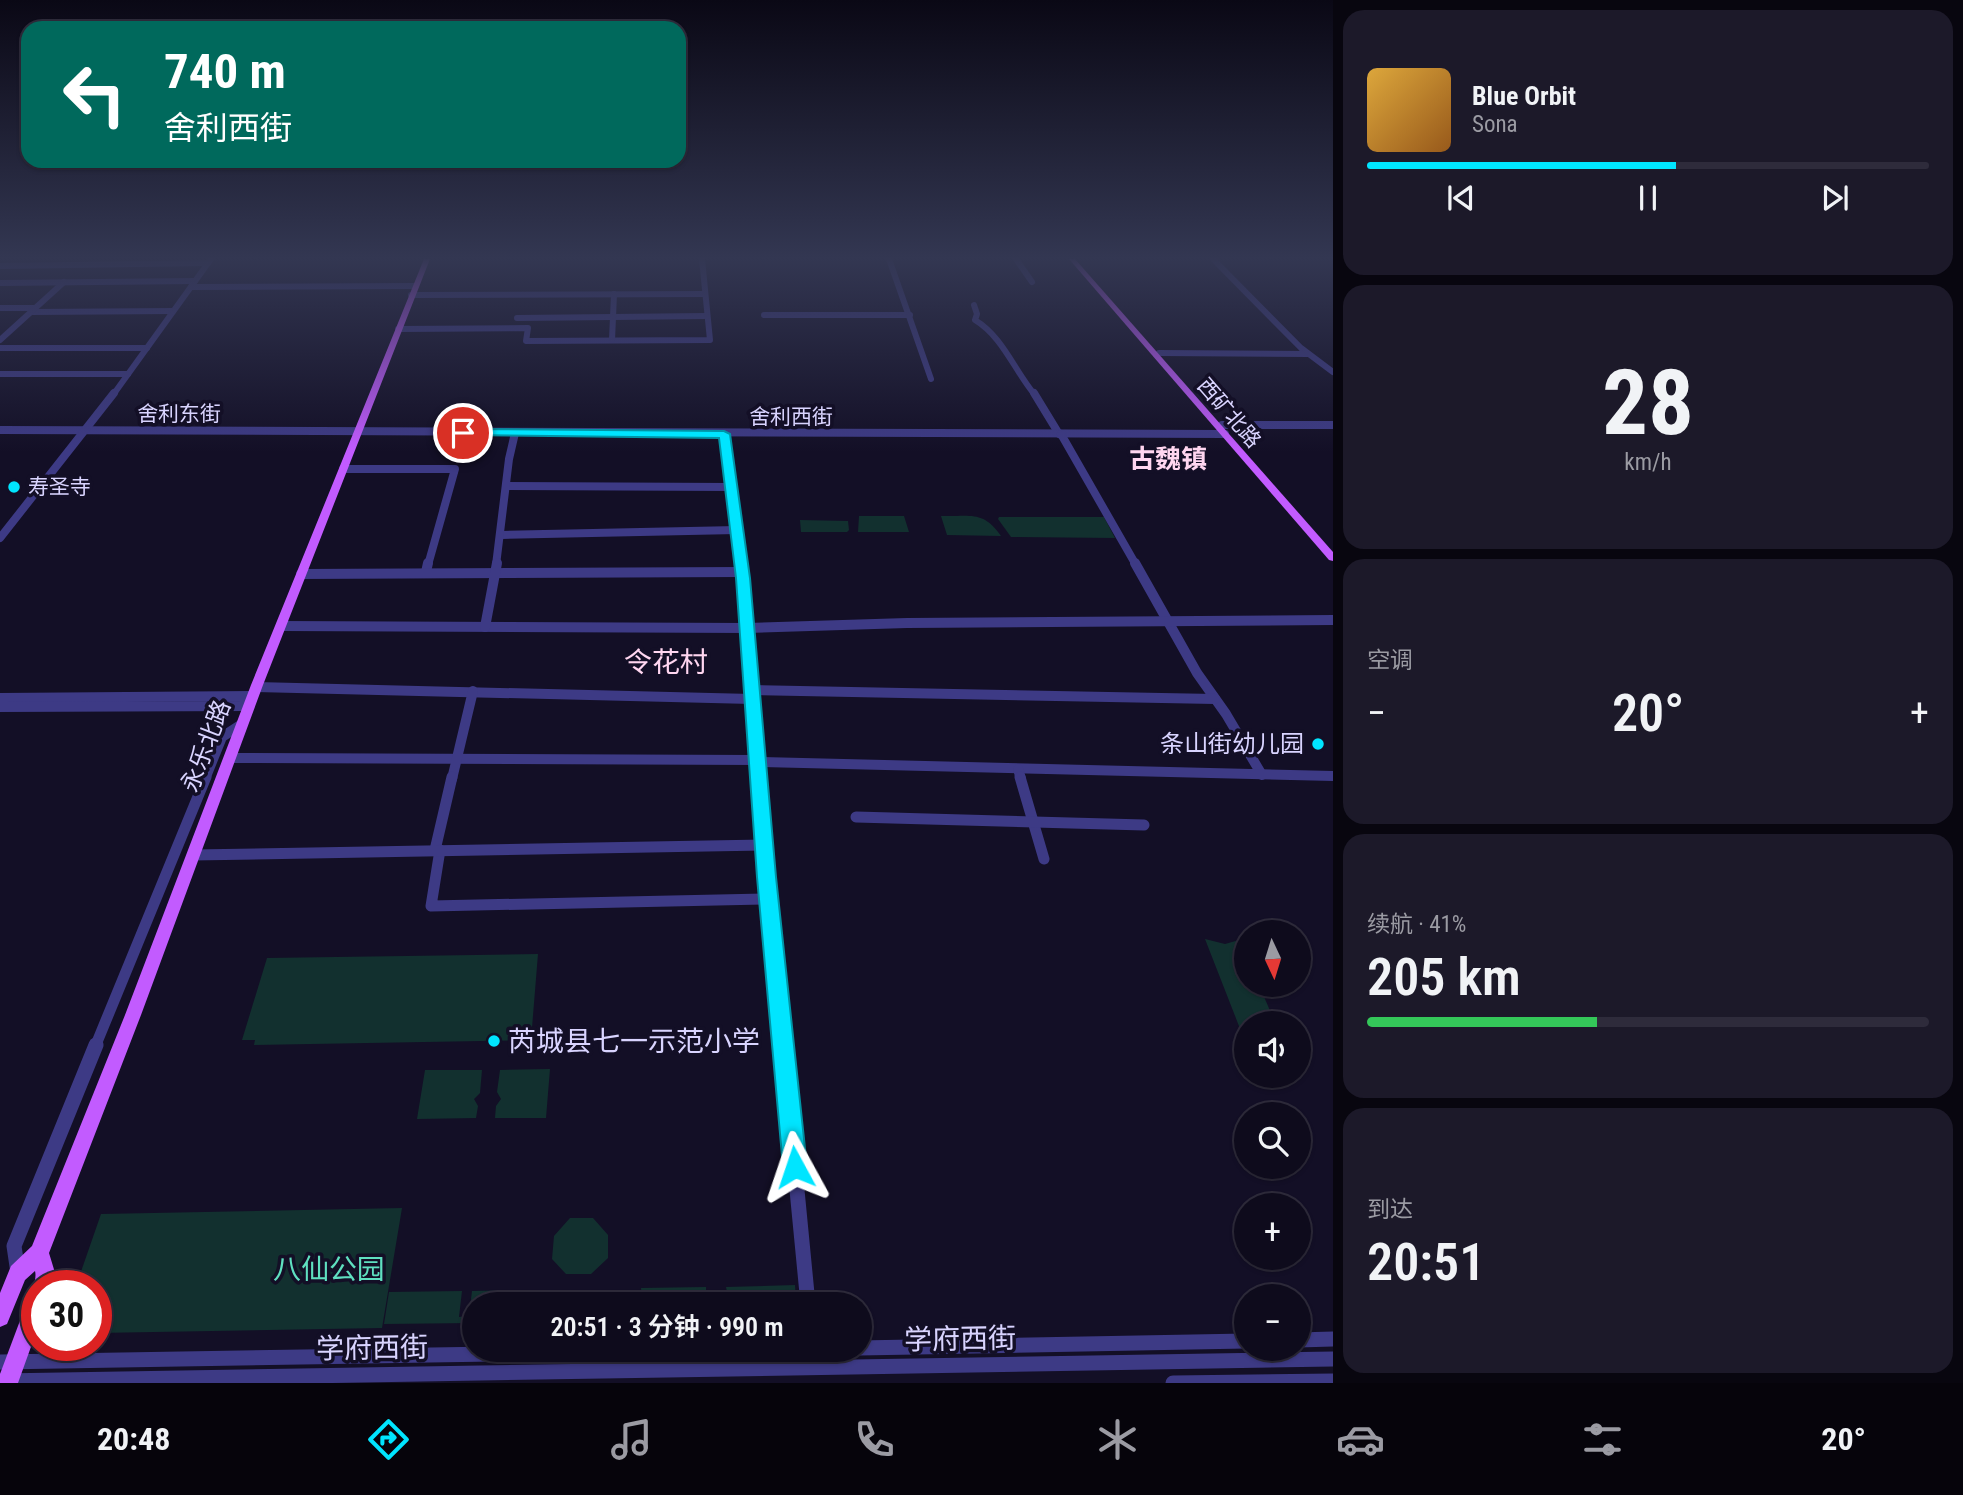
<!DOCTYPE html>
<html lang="zh">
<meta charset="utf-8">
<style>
:root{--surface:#0e0b1c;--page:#1c1929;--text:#f1f3f6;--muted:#9b9ba3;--line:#2e2b3b;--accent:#00e5ff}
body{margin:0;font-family:"Roboto Condensed","Noto Sans SC",sans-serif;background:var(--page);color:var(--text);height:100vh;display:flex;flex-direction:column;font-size:26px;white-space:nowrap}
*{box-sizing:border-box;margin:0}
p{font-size:23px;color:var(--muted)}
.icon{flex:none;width:38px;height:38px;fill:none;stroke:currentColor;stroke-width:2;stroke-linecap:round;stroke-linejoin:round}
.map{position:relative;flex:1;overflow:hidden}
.details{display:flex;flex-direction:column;gap:10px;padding:10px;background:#08060f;width:630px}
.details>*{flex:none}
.guide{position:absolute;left:21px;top:21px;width:665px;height:147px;border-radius:21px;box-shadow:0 2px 5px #0004,0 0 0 2px var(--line);background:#00695c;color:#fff;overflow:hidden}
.needle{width:46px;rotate:176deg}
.controls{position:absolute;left:1234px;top:920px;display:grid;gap:14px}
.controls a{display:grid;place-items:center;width:77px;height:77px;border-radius:50%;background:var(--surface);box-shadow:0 2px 5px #0004,0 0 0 2px var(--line);font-size:35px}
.speed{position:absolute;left:21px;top:1270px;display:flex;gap:14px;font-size:35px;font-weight:700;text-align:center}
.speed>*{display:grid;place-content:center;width:91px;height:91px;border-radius:50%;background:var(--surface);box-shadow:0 2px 5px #0004,0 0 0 2px var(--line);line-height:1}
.speed .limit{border:10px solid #d22;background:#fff;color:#111}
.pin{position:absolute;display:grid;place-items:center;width:60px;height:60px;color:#fff;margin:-30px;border:4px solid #fff;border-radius:50%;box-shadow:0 2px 7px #0007}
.me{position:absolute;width:77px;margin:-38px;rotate:355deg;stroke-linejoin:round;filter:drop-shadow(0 0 5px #0008)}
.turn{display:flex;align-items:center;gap:24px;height:147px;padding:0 28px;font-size:32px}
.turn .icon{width:91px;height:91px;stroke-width:2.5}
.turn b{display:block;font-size:49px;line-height:60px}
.big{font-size:52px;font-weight:600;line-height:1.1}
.details .tile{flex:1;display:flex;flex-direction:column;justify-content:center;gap:10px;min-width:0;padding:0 24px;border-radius:21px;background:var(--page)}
.details .dial{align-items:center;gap:0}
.dial b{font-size:91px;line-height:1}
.song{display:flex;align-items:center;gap:21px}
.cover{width:84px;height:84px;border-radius:10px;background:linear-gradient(135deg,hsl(40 70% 55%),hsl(30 70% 35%))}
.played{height:7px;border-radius:4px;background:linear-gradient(90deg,var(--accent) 55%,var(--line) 55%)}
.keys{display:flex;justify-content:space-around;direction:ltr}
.heat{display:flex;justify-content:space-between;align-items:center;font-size:38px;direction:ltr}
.charge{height:10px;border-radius:5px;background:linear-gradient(90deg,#34c759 41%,var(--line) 0)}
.trip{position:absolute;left:462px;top:1292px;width:410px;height:70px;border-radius:35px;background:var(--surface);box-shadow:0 2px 5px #0004,0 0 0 2px var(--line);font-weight:600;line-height:70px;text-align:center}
.dock{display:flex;height:112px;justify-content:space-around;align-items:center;background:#06040b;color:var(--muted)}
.dock .icon{width:49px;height:49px}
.dock .selected{color:var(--accent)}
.dock b{font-size:32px;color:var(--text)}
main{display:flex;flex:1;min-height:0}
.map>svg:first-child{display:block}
.green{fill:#12302f}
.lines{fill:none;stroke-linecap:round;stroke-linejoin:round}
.minor-far4{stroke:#3d3a85;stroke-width:6}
.minor-far3{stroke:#3d3a85;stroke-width:8}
.minor-far2{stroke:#3d3a85;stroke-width:10}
.minor-far1{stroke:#3d3a85;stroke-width:11}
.minor{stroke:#3d3a85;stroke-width:15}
.major{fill:#c25bff;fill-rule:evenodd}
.route{fill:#00e5ff;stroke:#0095a6;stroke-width:2}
.poi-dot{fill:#00e5ff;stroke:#130f26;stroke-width:2.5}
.labels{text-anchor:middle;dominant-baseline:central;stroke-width:7;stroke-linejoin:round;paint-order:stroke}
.far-street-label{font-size:21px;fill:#d9d4ff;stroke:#130f26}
.far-poi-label{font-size:21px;fill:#d9d4ff;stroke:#130f26;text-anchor:start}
.poi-label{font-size:24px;fill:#d9d4ff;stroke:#130f26;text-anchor:end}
.street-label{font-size:24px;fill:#d9d4ff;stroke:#130f26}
.far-district-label{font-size:26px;font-weight:bold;fill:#ffd6f0;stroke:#130f26}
.quarter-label{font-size:28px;fill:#ffd6f0;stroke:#130f26}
.near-poi-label{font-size:28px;fill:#d9d4ff;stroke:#130f26;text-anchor:start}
.near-park-label{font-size:28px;fill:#5fe0c0;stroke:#130f26}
.near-street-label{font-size:28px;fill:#d9d4ff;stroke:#130f26}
</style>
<main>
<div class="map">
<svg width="1333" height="1383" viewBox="0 0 1333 1383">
<rect width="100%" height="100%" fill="#130f26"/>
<g class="green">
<polygon points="859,516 904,516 909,532 858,532"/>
<path d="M941,516c29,1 42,-6 60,20l-54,-1z"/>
<polygon points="999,517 1104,517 1115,538 1011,537 998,519"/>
<polygon points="800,520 848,521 849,530 847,532 801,532"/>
<polygon points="1205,939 1225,944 1239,940 1246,956 1246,985 1259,985 1271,1013 1272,1024 1246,1024 1246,1044"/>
<polygon points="538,954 531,1040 254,1045 255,1040 242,1040 267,958"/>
<polygon points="550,1069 546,1118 495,1118 496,1106 501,1099 497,1092 500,1070"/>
<polygon points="425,1070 482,1070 480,1093 474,1099 478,1106 476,1118 417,1119"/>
<polygon points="402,1208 382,1328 96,1333 96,1286 76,1286 101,1214"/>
<polygon points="570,1218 593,1218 608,1235 608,1258 591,1274 566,1274 552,1259 554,1236"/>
<polygon points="795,1285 796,1304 723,1304 722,1293 727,1292 726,1287"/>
<polygon points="706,1287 706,1293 710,1293 711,1304 630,1304 630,1302 642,1301 641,1288"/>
<polygon points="517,1290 528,1304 474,1304 474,1323 384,1324 389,1292 462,1291 459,1317 469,1316 472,1291"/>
</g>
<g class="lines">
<g class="minor-far4">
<polyline points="889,259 931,379"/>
<polyline points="1016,259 1032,282"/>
<polyline points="1213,259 1301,348 1333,372"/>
<polyline points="0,266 208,263"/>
<polyline points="0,283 195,281"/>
<polyline points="191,287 414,286"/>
<polyline points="411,295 704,294"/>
<path d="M974,305l3,9 -2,6c28,17 39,50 60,75"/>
<polyline points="0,308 35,308"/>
<polyline points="31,312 173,311"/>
<polyline points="764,315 910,315"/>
<polyline points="517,318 707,316"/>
<polyline points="398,329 528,328 526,341 710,340 702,259"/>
<polyline points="0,340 64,282"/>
<polyline points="612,340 614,294"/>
<polyline points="0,348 147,348"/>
<polyline points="1159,353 1308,354"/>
<polyline points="0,374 128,374"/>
<polyline points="113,395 211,259"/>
</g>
<g class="minor-far3">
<polyline points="1034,393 1059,434"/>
<polyline points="1222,425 1333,425"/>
<polyline points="0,430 1225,434"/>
<polyline points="725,434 742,565"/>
<polyline points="1061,434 1136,565"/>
<polyline points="343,469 455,469 428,565"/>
<polyline points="506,486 732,487"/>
<polyline points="502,535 737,530"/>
<polyline points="0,538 114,393"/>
<polyline points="496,565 509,459 515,433"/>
</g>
<g class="minor-far2">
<polyline points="741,563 758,779"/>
<polyline points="1135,563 1197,673 1226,714 1262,775"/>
<polyline points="426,572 428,563"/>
<polyline points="301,574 742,572"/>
<polyline points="281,626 747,628 907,623 1333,620"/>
<polyline points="485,627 497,563"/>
<polyline points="256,687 752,699"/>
<polyline points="751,690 1215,699"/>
<polyline points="0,698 253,696"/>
<polyline points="0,707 249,706"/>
<polyline points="230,758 757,760"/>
<polyline points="757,762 1333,776"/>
<polyline points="1018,769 1021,779"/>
<polyline points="205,779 222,737 242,724"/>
<polyline points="452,779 473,691"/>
</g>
<g class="minor-far1">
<polyline points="758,777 783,1047"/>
<polyline points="1020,777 1044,859"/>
<polyline points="856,817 1144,825"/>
<polyline points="435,850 452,777"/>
<polyline points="440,850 431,906 769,899"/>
<polyline points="193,855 764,845"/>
<polyline points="95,1047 206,777"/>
</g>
<g class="minor">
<polyline points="783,1045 808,1304"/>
<polyline points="18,1273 14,1246 96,1045"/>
<polyline points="1298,1340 1333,1339"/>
<polyline points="859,1348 1246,1341"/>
<polyline points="812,1349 814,1367"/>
<polyline points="0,1362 798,1349"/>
<polyline points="0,1381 1333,1359"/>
<polyline points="1173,1383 1333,1381"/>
</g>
<g class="major">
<path d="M424,259h6l-167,426 -122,330 -92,238 7,23 -3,10h-16v44l-19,53h-18v-9l27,-72 3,-7 6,-3c-4,-8 1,-13 -1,-21l-10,9 -18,44 -7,3v-34l11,-27 21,-20 93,-231 126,-330z"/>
<polygon points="1069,259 1075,259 1333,552 1333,561 1329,560"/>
</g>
</g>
<linearGradient id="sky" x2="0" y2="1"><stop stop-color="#0a0815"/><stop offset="0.57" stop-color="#333752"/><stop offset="1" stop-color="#333752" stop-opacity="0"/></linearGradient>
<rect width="1333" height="452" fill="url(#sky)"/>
<polygon class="route" points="463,429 724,431 730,434 750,578 776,877 807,1167 803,1175 795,1178 787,1175 783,1167 757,877 736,578 719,438 459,435 457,433"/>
<g class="poi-dot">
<circle cx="14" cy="487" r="7"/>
<circle cx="1318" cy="744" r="7"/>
<circle cx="494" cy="1041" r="7"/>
</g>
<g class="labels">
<g class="far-street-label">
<text transform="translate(1229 413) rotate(49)">西矿北路</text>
<text x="179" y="414">舍利东街</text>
<text x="791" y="417">舍利西街</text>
</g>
<g class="far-poi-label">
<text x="28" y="487">寿圣寺</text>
</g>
<g class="poi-label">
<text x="1304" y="744">条山街幼儿园</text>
</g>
<g class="street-label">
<text transform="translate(206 746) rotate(-69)">永乐北路</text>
</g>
<g class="far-district-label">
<text x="1168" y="459">古魏镇</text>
</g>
<g class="quarter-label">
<text x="666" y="662">令花村</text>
</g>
<g class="near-poi-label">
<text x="508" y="1041">芮城县七一示范小学</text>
</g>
<g class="near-park-label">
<text x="329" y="1269">八仙公园</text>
</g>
<g class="near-street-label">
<text transform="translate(960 1339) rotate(-1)">学府西街</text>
<text transform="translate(372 1348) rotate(-1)">学府西街</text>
</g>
</g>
</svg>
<div class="controls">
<a><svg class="needle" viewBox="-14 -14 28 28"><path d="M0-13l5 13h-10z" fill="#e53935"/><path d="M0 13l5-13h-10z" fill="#9b9ba3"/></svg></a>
<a><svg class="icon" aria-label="sound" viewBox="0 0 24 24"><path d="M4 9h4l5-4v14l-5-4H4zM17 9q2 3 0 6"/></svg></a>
<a><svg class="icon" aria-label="search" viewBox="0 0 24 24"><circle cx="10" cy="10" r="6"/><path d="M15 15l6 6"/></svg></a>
<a>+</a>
<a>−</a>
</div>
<div class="speed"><div class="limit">30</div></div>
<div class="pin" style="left:463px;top:433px;background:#d93025"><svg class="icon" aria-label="arrive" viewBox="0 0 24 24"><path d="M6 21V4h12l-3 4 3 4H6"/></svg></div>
<svg class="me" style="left:795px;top:1167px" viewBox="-20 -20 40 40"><path d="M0-17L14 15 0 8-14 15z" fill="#00e5ff" stroke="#fff" stroke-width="4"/></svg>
<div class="trip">20:51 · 3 分钟 · 990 m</div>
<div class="guide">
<div class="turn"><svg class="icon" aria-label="left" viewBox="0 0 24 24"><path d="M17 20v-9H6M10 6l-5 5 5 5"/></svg><div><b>740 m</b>舍利西街</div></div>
</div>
</div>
<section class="details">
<div class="tile">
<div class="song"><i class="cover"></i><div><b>Blue Orbit</b><p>Sona</p></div></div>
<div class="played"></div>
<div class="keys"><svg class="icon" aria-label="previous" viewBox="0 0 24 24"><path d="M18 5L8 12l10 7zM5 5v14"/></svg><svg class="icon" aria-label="pause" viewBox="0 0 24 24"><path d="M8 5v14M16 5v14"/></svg><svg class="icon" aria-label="next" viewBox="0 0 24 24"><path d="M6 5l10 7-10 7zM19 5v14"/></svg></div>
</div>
<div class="tile dial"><b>28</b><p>km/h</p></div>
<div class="tile"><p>空调</p>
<div class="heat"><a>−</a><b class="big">20°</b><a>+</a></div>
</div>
<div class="tile"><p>续航 · 41%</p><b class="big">205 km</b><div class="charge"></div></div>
<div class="tile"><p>到达</p><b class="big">20:51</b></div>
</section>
</main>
<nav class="dock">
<b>20:48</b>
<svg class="icon selected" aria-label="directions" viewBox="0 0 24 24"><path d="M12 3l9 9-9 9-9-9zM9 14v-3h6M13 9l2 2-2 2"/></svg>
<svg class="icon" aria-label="music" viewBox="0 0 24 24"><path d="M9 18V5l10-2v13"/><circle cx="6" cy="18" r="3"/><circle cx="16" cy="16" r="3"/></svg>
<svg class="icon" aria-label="phone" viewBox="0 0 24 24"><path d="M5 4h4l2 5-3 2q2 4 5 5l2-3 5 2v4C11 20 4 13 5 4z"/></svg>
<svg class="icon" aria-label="climate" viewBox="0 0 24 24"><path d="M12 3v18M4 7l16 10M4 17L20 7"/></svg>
<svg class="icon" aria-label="car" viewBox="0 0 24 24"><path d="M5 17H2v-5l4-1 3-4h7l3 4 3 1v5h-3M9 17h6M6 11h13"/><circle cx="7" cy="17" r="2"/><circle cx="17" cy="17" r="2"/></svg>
<svg class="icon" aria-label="filters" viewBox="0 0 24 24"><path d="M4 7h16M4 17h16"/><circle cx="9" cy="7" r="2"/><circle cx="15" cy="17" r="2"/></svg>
<b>20°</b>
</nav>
